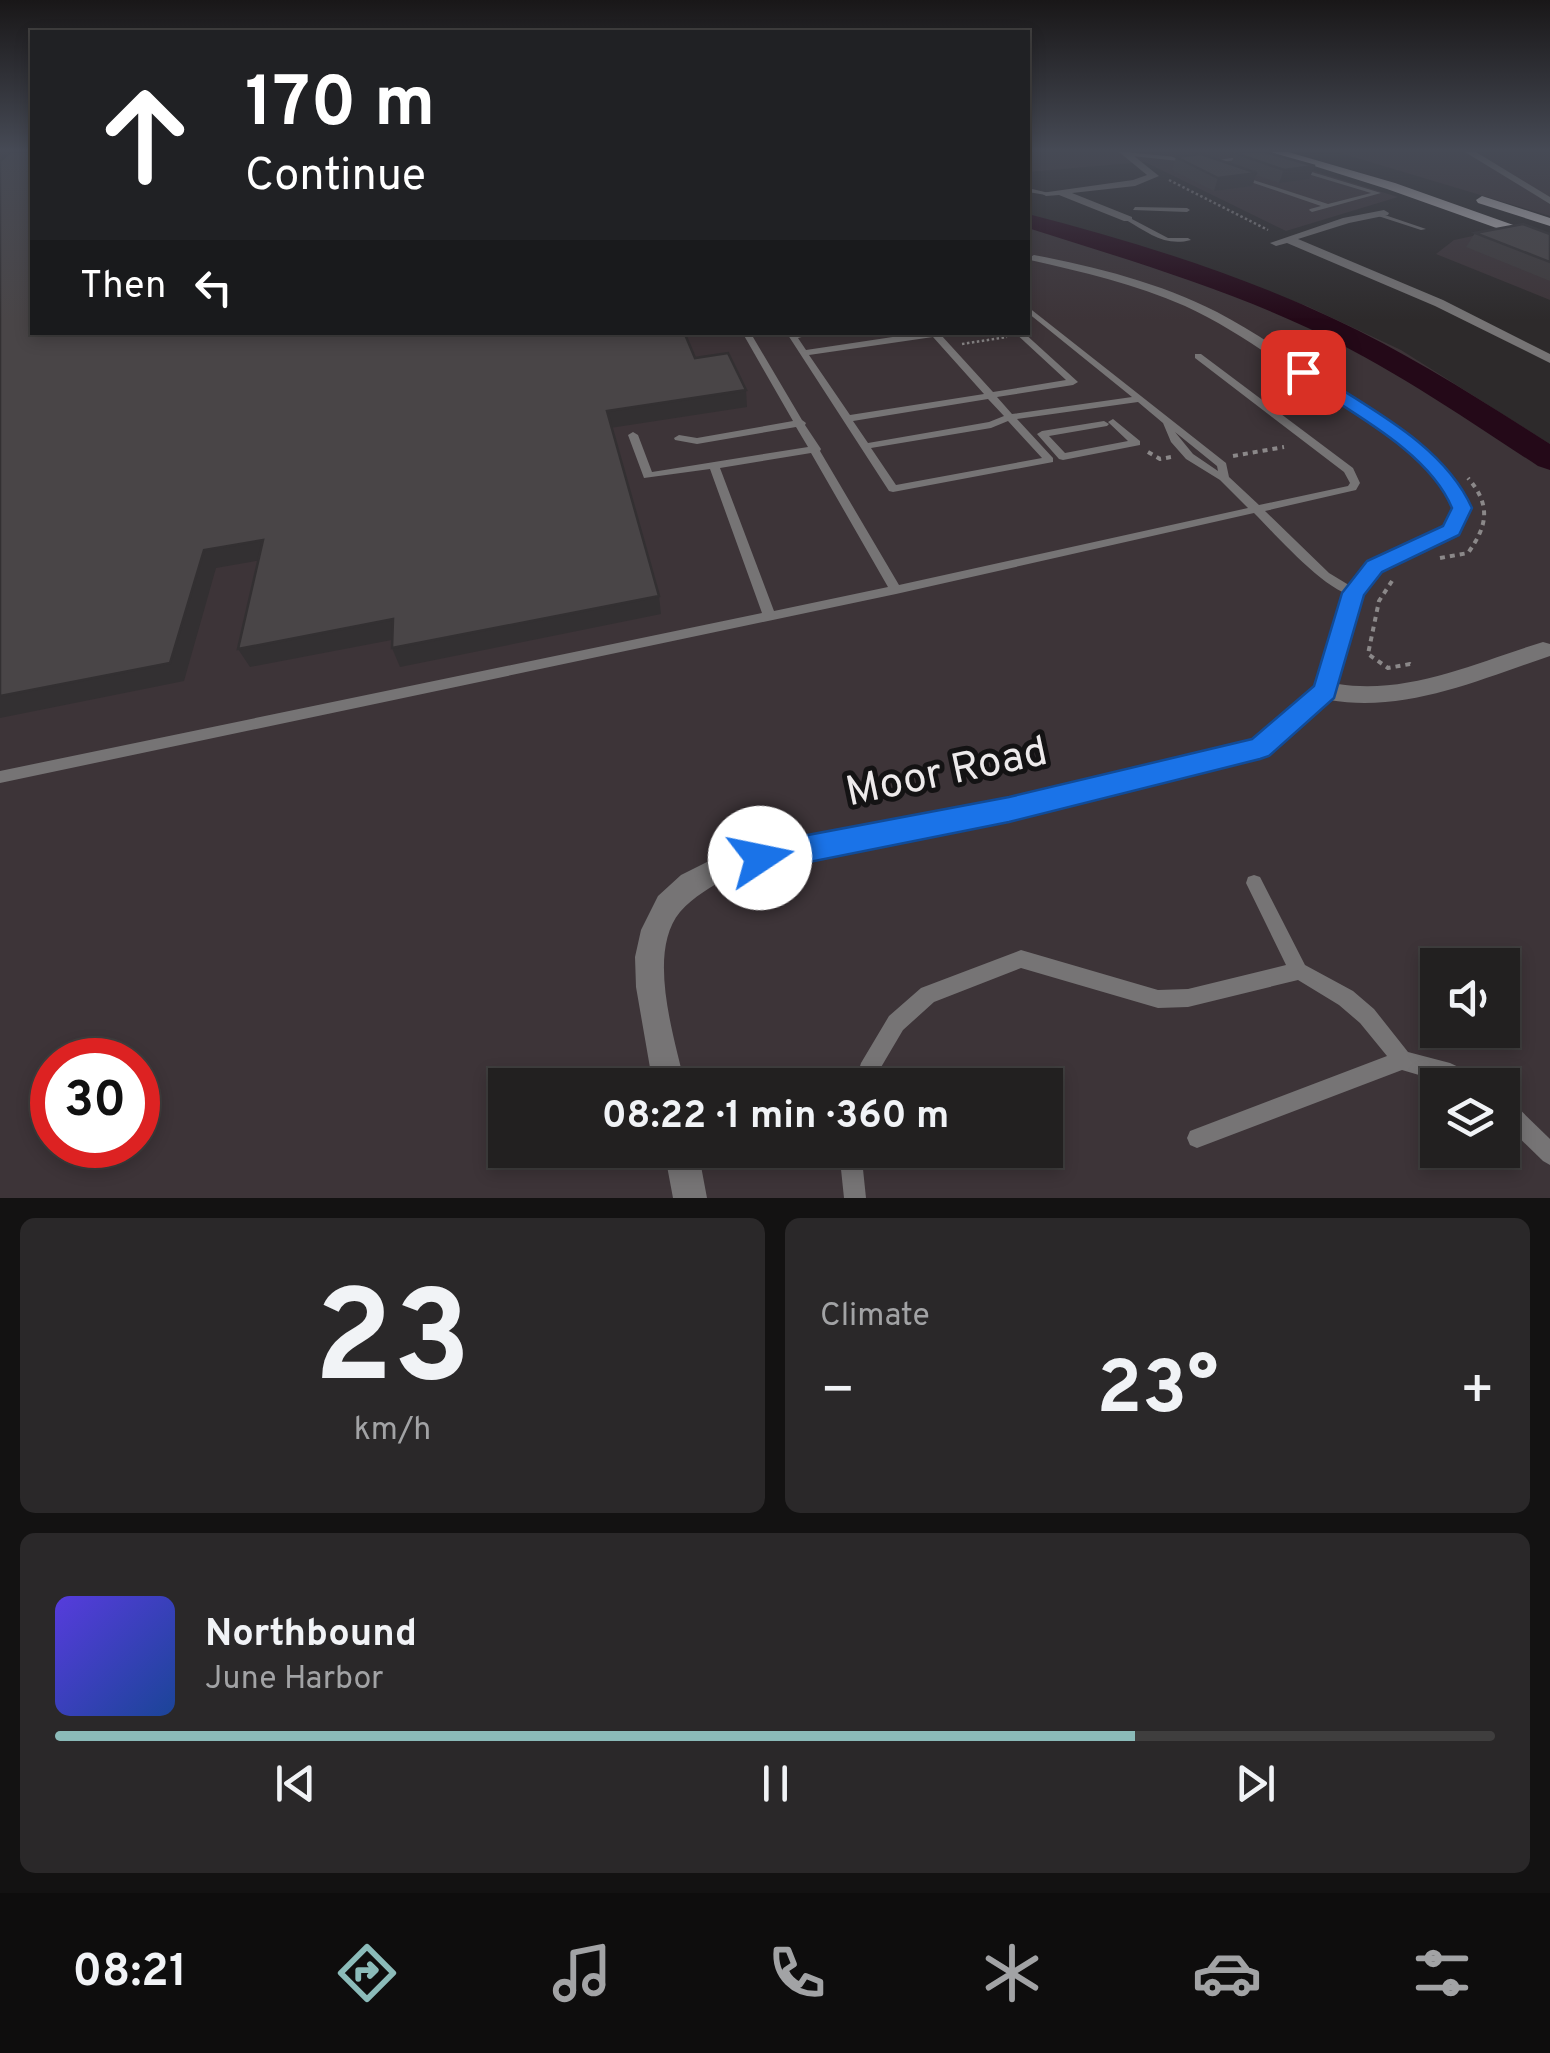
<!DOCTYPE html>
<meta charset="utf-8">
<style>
:root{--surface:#222020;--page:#2a2829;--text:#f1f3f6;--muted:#a2a3a5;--line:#3f3e3e;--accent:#8bbbb9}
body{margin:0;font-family:Overpass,sans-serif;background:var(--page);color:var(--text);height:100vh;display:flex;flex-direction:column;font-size:38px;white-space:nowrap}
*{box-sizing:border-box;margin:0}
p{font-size:32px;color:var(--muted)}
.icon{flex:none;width:55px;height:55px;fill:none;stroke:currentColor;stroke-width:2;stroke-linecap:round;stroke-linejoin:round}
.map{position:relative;height:1198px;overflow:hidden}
.panel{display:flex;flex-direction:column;gap:20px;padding:20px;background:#131212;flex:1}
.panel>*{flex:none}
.guide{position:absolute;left:30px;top:30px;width:1000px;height:305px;border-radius:0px;box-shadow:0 5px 15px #0003,0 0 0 2px var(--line);background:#202124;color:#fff;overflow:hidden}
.buttons{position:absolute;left:1420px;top:948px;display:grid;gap:20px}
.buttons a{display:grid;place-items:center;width:100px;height:100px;border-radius:0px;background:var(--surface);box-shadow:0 5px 15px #0003,0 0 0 2px var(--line);font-size:50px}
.speed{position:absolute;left:30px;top:1038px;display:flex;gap:20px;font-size:50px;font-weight:700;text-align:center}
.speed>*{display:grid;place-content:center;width:130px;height:130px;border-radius:50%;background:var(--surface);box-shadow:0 5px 15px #0003,0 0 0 2px var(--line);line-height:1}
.speed .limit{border:15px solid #d22;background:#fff;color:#111}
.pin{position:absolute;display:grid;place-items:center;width:85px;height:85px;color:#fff;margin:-42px;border-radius:20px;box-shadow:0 5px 15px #0006}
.me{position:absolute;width:110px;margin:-55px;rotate:79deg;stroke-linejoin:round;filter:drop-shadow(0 0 8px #0008)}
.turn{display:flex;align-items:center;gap:35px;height:210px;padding:0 50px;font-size:45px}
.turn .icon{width:130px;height:130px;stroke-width:2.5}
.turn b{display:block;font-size:70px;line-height:85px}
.then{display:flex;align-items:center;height:95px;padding:0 50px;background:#0003;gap:20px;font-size:38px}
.big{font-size:75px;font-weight:700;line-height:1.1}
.panel .widget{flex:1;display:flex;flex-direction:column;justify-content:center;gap:15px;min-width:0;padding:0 35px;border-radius:15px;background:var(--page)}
.panel .dial{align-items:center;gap:0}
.dial b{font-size:130px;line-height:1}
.song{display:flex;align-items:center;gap:30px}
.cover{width:120px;height:120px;border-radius:15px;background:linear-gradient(135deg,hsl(250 70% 55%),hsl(220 70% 35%))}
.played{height:10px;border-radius:5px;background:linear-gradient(90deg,var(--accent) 75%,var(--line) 75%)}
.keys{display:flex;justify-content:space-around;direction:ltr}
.heat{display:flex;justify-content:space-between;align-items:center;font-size:55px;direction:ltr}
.panel .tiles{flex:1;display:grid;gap:20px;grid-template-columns:1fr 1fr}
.widget:last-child{grid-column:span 2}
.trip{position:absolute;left:488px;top:1068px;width:575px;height:100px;border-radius:0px;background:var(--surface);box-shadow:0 5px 15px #0003,0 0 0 2px var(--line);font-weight:700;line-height:100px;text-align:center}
.tabs{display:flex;height:160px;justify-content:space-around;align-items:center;background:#0e0d0d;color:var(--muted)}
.tabs .icon{width:70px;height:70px}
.tabs .current{color:var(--accent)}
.tabs b{font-size:45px;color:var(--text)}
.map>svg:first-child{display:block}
.built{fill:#3d3438;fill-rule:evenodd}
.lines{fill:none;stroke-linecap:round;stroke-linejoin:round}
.river{fill:#240918;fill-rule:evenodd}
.path-far1{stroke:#8b8889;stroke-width:2.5;stroke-dasharray:2.5 2.5;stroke-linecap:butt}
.path{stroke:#8b8889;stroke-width:4;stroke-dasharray:5 5;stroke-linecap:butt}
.lane{fill:#767475;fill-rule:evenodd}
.street{fill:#767475;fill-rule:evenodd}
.primary{fill:#c2bec0;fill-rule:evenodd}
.wall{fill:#3f3b3d}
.shaded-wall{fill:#333032}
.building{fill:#494547;stroke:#333032;stroke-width:2.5}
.route{fill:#1a73e8;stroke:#114b97;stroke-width:2.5}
.labels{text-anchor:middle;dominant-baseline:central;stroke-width:10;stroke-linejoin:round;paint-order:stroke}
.near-street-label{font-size:42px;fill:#edeaeb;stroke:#141314}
</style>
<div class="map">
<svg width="1550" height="1198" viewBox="0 0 1550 1198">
<rect width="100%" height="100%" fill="#2d2a2b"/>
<g class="built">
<path d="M0,152h32v180h996v-115l182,53 97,36 94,44 149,94v754h-1550zM1438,965h64v65h-64zM52,1060h86v85h-86zM505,1085h540v65h-540zM1438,1085h64v65h-64z"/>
<polygon points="1028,152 1253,152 1398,197 1286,231 1145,162 1028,172"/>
<polygon points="1337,152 1550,152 1550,216"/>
<polygon points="1496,231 1550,252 1550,300 1436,254 1454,240"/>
</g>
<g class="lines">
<path class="river" d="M1028,214c102,26 208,59 304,104 76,35 147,81 218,126v26l-12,-4c-75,-49 -149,-100 -230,-138 -90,-42 -186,-70 -280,-100z"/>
<g class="path-far1">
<polyline points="1169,180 1268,230"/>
<polyline points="962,344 1007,337"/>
</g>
<g class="path">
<polyline points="1148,452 1160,459 1171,457"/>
<polyline points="1233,456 1284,447"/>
<path d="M1440,558l28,-5c20,-28 23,-48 0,-75"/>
<polyline points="1392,581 1379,601 1368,654 1388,668 1410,664 1414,667"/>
</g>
<g class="lane">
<polygon points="1125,152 1197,159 1200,161 1197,163 1123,155"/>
<polygon points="1234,152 1244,152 1257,157 1208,164 1205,162 1245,156"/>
<polygon points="1298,169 1302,169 1381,193 1312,212 1309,210 1310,209 1321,206 1236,177 1241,176 1328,204 1371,193 1298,171"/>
<polygon points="1028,188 1049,193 1046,195 1028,192"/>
<polygon points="1135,207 1187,208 1190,210 1187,212 1133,210"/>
<polygon points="1375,213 1379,213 1426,229 1421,230 1375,215"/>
<path d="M1126,218h4l38,20h20l3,2c-26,7 -42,-7 -65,-20z"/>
<path d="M1028,307l198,156 3,14 30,28 89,-19 2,-3 -6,-11 -149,-114v-4h6l152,114 7,15 -4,7 -91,21 64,62 28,17 2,3 -2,3c-27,1 -82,-62 -103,-83l-358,81 -896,189v-12l762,-158 -52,-144 -66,9 -16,-43 5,-3 5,3 14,37 156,-25 -12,-20 -99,17 -22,-4 -1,-2 5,-3 18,3 96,-17 -51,-89h8l52,88 4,3 -1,2 16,24 -1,2 79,134 349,-77 -28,-28 -34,-21 -15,-17 -8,-19 -25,-21 -121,17 36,39v4l-160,30 -4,-1 -103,-159h34l-22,6 8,12 120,-18h25l-10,3 52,57 73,-12 -52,-48h9l55,50 -5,3 -76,12 15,17 120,-17 -104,-84zM933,337l51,57 -134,21 -41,-60zM988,399l16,17 -15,6 -121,21 -15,-22zM1008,421l34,37 -146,27 -25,-37 120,-20zM1175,432l42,34 1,5 -25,-17zM811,453l77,134 -114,24 -54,-143z"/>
<polygon points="1113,419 1140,441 1140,445 1063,460 1059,459 1037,434 1042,431 1104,421 1109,424 1107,426 1049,436 1065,453 1128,441 1108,422"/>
<polygon points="1254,875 1260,877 1305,965 1353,991 1374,1009 1408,1052 1450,1063 1482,1078 1485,1085 1453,1085 1402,1070 1197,1148 1190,1145 1187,1138 1190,1131 1387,1056 1360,1023 1339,1005 1298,980 1188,1007 1158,1008 1021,968 934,1002 903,1030 877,1074 874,1085 854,1085 861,1063 889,1016 921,988 1021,950 1158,990 1188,989 1286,965 1246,883 1248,877"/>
<polygon points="1502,1096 1509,1099 1550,1139 1550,1165 1543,1161 1502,1121"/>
<polygon points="839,1150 861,1150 866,1198 844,1198"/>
</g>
<g class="street">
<polygon points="1119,152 1129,152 1159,176 1135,186 1072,193 1132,217 1132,221 1124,221 1059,195 1046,196 1041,193 1133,180 1147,175"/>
<polygon points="1465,152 1476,152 1550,197 1550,204"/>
<polygon points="1384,210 1389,213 1388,215 1349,223 1298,239 1443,300 1550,354 1550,363 1435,306 1287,243 1276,246 1270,243 1343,218"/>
<path d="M1034,255c63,12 126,28 183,57 46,24 87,55 130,84 48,32 96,60 124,112l-13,26 -77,37 -19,24 -24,89c71,11 139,-22 205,-42l7,2v12c-72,24 -144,57 -221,44l-61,55 -8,3 -251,62 -279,56c-19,11 -36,20 -50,36 -34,41 -5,127 5,173h-32l-17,-98 -1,-30 6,-27 17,-34 23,-21 44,-22 284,-55 244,-58 62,-53 28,-94 24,-32 78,-35 8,-18c-24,-48 -69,-74 -112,-103 -51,-35 -100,-73 -156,-99 -50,-22 -102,-34 -155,-46l-2,-2z"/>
<polygon points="664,1150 698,1150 707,1198 673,1198"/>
</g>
<g class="primary">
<polygon points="1270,152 1288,152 1395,183 1550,238 1550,247 1387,189"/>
<polygon points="1482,196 1550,218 1550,226 1478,203 1476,200"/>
</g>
</g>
<g class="wall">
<polygon points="1235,153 1309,179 1279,183 1256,175 1252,186 1214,191 1172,170 1176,157 1231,164"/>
<polygon points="1475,233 1550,234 1550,281 1466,247"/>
</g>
<g class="shaded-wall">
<polygon points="1315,166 1309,179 1279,183 1284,170"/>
<polygon points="1257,173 1252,186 1214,191 1218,178"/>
<polygon points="746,390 747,407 610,428 607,411"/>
<polygon points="263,540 273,558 216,568 184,681 0,718 0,696 204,550"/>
<polygon points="659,596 661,614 400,667 392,648"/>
<polygon points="393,619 402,638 250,667 238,649"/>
</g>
<g class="building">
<polygon points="10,152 32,152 32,332 684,332 695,358 728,353 746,390 607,411 659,596 392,648 393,619 238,649 263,540 204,550 170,663 0,696 0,161"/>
<polygon points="1244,152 1265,152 1315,166 1284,170 1235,153"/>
<polygon points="1201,154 1257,173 1218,178 1176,157"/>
<polygon points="1523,224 1550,234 1550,262 1475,233"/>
</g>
<linearGradient id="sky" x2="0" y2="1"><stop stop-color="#191718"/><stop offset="0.47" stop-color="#464a55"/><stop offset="1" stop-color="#464a55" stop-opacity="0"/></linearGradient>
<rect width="1550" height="320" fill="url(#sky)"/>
<path class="route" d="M1297,369h12c57,38 134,74 163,139l-13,27 -77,37 -18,23 -30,103 -65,58 -9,3 -251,63 -249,50 -10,-5 -5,-9 5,-10 10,-4 249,-47 243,-58 62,-53 28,-93 25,-32 76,-35 9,-18c-24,-58 -105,-97 -155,-132z"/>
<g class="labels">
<g class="near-street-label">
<text transform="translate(947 774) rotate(-12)">Moor Road</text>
</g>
</g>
</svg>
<div class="buttons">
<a><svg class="icon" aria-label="sound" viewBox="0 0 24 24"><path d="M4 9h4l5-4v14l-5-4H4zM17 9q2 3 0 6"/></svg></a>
<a><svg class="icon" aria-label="layers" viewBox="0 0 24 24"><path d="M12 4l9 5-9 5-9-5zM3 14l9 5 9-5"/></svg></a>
</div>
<div class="speed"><div class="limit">30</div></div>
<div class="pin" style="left:1303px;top:372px;background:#d93025"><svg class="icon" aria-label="arrive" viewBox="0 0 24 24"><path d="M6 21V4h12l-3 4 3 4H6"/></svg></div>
<svg class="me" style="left:760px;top:858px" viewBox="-20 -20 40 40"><circle r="19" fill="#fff"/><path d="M0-13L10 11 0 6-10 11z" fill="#1a73e8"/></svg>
<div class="trip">08:22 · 1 min · 360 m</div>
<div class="guide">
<div class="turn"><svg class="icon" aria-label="ahead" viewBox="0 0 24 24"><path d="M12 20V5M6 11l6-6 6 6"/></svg><div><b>170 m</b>Continue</div></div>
<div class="then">Then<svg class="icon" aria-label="left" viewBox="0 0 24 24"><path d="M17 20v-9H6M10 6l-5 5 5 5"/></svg></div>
</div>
</div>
<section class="panel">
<div class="tiles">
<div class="widget dial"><b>23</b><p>km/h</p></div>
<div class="widget"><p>Climate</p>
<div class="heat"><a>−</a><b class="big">23°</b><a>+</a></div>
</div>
<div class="widget">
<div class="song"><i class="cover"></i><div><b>Northbound</b><p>June Harbor</p></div></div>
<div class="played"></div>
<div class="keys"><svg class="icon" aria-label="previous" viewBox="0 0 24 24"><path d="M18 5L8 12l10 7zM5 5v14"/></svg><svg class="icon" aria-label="pause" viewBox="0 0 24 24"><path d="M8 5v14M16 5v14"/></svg><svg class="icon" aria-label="next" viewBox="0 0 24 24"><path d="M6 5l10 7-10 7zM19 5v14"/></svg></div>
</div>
</div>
</section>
<nav class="tabs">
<b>08:21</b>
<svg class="icon current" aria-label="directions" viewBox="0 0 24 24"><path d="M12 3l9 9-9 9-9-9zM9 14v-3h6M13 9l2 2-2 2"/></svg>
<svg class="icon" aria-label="music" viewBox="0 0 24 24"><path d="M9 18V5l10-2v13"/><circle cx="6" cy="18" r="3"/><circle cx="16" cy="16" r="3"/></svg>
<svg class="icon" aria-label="phone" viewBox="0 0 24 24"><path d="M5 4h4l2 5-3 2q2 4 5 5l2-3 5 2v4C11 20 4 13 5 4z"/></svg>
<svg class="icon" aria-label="climate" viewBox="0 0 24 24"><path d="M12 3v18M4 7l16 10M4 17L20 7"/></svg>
<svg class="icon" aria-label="car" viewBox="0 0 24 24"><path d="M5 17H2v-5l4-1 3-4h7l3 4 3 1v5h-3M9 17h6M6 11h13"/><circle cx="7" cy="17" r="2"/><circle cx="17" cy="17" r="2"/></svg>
<svg class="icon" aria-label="filters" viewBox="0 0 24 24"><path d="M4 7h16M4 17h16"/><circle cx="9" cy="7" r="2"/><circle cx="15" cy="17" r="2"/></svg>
</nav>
